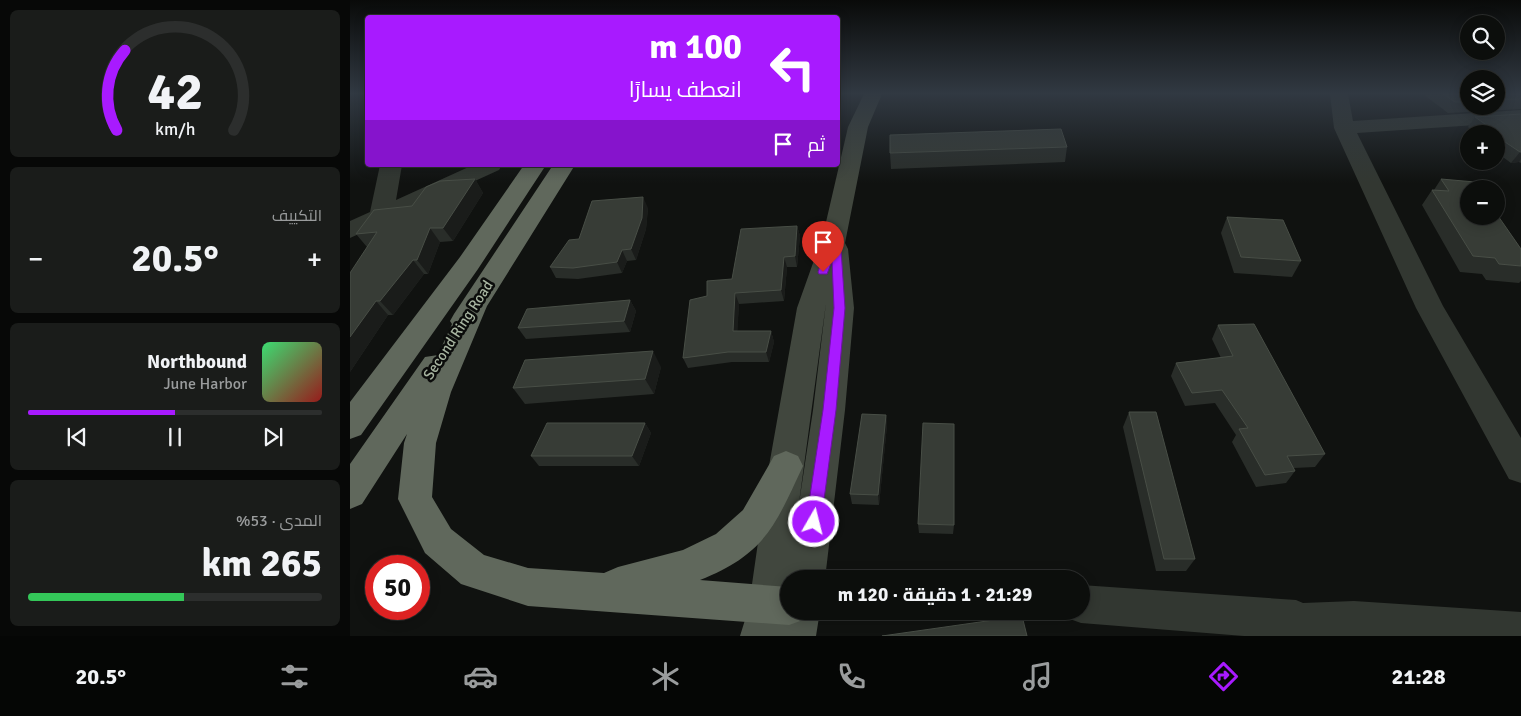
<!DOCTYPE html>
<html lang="ar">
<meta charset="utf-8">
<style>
:root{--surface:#0c0e0c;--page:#1a1c1a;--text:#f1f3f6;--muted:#9a9c9d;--line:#2c2e2d;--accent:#a81aff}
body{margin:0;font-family:Signika,Cairo,sans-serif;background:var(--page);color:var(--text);direction:rtl;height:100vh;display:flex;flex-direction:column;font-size:19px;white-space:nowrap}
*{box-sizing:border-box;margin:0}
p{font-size:16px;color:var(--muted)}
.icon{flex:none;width:28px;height:28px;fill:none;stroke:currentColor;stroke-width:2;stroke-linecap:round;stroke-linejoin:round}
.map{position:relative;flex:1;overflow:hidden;direction:ltr}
.panel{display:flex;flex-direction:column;gap:10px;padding:10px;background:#070807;width:350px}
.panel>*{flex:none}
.hud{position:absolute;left:15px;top:15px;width:475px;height:152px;border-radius:5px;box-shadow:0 2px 12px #0003,0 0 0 1px var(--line);direction:rtl;background:#a81aff;color:#fff;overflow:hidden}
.buttons{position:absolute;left:1110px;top:15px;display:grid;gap:10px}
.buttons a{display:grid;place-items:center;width:45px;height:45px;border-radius:50%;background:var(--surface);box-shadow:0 2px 12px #0003,0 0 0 1px var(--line);font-size:25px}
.speed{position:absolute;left:15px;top:555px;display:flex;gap:10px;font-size:25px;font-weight:700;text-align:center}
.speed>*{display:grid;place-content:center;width:65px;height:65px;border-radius:50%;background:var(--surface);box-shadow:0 2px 12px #0003,0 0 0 1px var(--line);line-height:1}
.speed .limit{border:8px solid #d22;background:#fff;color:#111}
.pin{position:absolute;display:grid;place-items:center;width:42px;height:42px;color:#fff;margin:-51px -21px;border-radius:50% 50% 50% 0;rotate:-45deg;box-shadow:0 0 5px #0007}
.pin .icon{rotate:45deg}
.me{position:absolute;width:55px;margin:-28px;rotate:8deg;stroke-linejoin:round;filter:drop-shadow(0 0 4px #0008)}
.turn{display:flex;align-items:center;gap:18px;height:105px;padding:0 15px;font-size:22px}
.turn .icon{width:65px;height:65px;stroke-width:2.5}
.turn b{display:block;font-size:35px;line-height:42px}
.then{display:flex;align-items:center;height:48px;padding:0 15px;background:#0003;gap:10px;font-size:19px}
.big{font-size:38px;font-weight:700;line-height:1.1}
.panel .tile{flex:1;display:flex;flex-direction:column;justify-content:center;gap:8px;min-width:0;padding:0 18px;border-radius:8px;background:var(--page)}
.panel .dial{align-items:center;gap:0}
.dial svg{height:130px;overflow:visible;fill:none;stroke:var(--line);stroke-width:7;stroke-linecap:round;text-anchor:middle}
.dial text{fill:var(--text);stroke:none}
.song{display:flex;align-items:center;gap:15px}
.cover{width:60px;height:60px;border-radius:8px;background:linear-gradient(135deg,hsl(140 70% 55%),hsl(0 70% 35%))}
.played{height:5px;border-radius:2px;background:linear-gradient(90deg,var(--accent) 50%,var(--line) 50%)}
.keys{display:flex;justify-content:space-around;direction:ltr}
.heat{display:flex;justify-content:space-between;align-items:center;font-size:28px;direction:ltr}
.charge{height:8px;border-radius:4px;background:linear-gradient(90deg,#34c759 53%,var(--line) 0)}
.trip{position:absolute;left:430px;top:570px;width:310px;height:50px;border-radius:25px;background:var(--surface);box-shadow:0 2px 12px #0003,0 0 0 1px var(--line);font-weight:700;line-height:50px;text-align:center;direction:rtl}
.menu{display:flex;height:80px;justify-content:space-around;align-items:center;background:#050605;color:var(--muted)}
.menu .icon{width:35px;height:35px}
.menu .active{color:var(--accent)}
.menu b{font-size:22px;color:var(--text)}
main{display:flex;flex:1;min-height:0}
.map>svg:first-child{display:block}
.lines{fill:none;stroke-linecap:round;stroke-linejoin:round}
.street{fill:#323731;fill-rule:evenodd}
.secondary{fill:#41473e;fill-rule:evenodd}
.primary{fill:#4f564c;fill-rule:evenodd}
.highway{fill:#60685c;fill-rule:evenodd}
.wall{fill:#292d29}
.shaded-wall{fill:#1a1c1a}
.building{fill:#373c36;stroke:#484e46}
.route{fill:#a81aff;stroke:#6d11a6}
.labels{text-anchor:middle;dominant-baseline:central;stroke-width:5;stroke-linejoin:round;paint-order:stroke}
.street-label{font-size:15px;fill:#a7b4a0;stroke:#0b0c0b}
</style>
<main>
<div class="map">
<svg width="1171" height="636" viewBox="0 0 1171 636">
<rect width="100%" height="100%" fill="#101210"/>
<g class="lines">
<g class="street">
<polygon points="980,94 998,94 1003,121 1171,110 1171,122 1007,133 1093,306 1171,438 1171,483 1159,479 1066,308 984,128"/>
<polygon points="30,165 52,165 46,200 123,165 152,165 149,170 0,238 0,221 20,212"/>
<polygon points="731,585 946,600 953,603 1004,601 1171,612 1171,636 894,636 731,623 717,618 715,611 731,611"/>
</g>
<path class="secondary" d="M514,94h18l-14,33 -23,116 3,6 6,59 -9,102 -20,169h-36l-2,26 -5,14 -14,5 -14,-5 -5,-14 20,-139 28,-158 26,-73 25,-108zM476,303l-13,107 -15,100z"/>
<polygon class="primary" points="418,586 432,591 436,601 439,597 439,611 470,611 466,636 390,636 404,591"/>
<g class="highway">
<polygon points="174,165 196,165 128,269 11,435 0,439 0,402 110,257"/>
<path d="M203,165h22l-88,141 -36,86 -15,51 -4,54 19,32 33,26 44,13 76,5 14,-6 65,-17 33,-16 27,-24 31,-54 12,-5 12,5 5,10c-28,60 -38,88 -103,114l89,7v24h17l-3,9 -14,5 -261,-19 -67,-22 -36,-31 -27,-54 6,-56 3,-9 -45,70 -12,5v-45l75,-107 13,-2 14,-31 -2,-3 4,-7z"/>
</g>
</g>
<g class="wall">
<polygon points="1073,94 1119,94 1119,106 1146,106 1146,94 1171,94 1171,109 1098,113"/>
<polygon points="1171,114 1171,163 1169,162 1161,163 1146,152 1146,134 1127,134 1118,127 1125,117"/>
<polygon points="717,147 715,162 541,169 540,153"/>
<polygon points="125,179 133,193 103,241 90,242 78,274 74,274 43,315 38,315 0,372 17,247 6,234 62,206"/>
<polygon points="1091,179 1171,249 1171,281 1169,283 1136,280 1132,274 1110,272 1072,205 1082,190 1084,190"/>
<polygon points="298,208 296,229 286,260 277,261 272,273 228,279 206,278 200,267 229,239"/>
<polygon points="877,217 951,261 942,277 884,273 871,233"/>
<polygon points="447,226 450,236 447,267 437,267 434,301 389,304 387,331 421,331 424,342 419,362 382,362 338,368 333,358 357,296 382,279"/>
<polygon points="280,300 286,311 280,332 176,339 168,328"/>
<polygon points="868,325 975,454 965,467 944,468 945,471 936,483 906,487 882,442 886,435 865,403 835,406 821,376 826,363 871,358 862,339"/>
<polygon points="311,367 304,394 175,404 163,388"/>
<polygon points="779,412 845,559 836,571 806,571 773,427"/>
<polygon points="536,415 537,425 529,505 502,504 500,494"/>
<polygon points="295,423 301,433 289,466 189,466 181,456"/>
<polygon points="568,524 604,525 603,534 569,533"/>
</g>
<g class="shaded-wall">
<polygon points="1170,152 1171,152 1171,159 1169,162 1161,163"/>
<polygon points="125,179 133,193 103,241 93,228"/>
<polygon points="293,197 298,208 296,229 286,260 281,249"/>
<polygon points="447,226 450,236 447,267 445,256"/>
<polygon points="80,228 90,242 78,274 67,260"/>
<polygon points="272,250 277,261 272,273 267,262"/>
<polygon points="434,257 437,267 434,301 431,290"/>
<polygon points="63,260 74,274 43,315 30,301"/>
<polygon points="385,293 389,304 387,342 383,331"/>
<polygon points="280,300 286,311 280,332 274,321"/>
<polygon points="26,301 38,315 0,372 0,337"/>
<polygon points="421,331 424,342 419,362 416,352"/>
<polygon points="303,351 311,367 304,394 295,379"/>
<polygon points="536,415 537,425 529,505 528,495"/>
<polygon points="295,423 301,433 289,466 282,456"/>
</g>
<g class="building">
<polygon points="1093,94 1119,94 1119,102 1105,102"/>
<polygon points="1146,94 1171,94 1171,99 1146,100"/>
<polygon points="1171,114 1171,152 1170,152 1146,136 1146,134 1143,134 1137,130 1142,129 1125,117"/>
<polygon points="711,129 717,147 540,153 540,135"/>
<polygon points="125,179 93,228 80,228 67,260 63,260 30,301 26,301 0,337 0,273 27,232 6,234 24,210 62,206 76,187 90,181"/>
<polygon points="1091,179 1125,182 1129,189 1119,189 1119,216 1146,216 1146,213 1171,249 1171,266 1149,264 1145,258 1123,256 1082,190 1099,191"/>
<polygon points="293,197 292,218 281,249 272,250 267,262 223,268 200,267 219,240 229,239 242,201"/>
<polygon points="877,217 933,220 951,261 891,257"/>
<polygon points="447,226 445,256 434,257 431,290 385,293 383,331 421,331 416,352 378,352 333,358 340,300 357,296 357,281 382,279 391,229"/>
<polygon points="280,300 274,321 168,328 177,309"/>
<polygon points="904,324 975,454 937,456 945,471 915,475 889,429 898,428 872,390 842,393 826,363 883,356 868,325"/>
<polygon points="303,351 295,379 163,388 175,360"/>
<polygon points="779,412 806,412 845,559 814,559"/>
<polygon points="512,414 536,415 528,495 500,494"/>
<polygon points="197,423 295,423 282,456 181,456"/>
<polygon points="573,423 604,424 604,525 568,524"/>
<polygon points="672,616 677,636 532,636"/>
</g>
<linearGradient id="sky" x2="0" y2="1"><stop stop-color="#090a09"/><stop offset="0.51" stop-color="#313942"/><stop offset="1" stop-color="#313942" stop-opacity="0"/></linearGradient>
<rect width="1171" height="183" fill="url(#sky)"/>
<polygon class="route" points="485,232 490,235 495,308 486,410 471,522 469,527 464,529 458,527 456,522 473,410 484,308 482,261 477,274 469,274 468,272 480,235"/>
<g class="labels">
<g class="street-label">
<text transform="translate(108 330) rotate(-57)">Second Ring Road</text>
</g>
</g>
</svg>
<div class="buttons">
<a><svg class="icon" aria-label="search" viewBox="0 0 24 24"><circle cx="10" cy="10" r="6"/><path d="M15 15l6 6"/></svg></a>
<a><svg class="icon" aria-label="layers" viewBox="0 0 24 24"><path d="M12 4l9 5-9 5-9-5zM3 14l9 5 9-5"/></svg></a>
<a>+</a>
<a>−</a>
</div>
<div class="speed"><div class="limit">50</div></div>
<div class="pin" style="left:473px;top:272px;background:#d93025"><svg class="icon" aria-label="arrive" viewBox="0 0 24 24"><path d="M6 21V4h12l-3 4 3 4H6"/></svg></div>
<svg class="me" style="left:464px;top:522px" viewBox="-20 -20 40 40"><circle r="17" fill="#a81aff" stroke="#fff" stroke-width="3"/><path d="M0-11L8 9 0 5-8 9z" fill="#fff"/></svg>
<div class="trip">21:29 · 1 دقيقة · 120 m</div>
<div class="hud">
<div class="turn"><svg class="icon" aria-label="left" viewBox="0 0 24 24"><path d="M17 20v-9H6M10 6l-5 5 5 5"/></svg><div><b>100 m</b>انعطف يسارًا</div></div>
<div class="then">ثم<svg class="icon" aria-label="arrive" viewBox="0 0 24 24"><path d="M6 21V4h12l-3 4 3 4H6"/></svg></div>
</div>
</div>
<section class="panel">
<div class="tile dial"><svg viewBox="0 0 100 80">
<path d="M14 69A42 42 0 1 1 86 69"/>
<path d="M14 69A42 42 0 0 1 19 20" stroke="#a81aff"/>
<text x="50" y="56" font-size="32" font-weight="700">42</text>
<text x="50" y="72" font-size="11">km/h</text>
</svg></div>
<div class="tile"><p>التكييف</p>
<div class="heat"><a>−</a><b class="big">20.5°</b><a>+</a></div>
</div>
<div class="tile">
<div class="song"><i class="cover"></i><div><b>Northbound</b><p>June Harbor</p></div></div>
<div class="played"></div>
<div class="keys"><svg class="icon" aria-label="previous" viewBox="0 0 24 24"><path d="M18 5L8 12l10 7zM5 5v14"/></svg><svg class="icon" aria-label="pause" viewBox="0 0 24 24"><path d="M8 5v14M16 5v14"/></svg><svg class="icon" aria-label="next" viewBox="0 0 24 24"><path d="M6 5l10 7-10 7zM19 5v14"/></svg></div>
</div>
<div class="tile"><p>المدى · 53%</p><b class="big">265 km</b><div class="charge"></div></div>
</section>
</main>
<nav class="menu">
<b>21:28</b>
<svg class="icon active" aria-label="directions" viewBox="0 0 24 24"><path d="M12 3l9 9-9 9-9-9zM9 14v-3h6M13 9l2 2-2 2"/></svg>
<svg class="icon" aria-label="music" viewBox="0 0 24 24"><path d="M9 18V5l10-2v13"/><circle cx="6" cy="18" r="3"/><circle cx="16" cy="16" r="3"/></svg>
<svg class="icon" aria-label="phone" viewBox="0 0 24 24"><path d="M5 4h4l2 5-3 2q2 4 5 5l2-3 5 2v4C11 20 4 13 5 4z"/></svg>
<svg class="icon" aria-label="climate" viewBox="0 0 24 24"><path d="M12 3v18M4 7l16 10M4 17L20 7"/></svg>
<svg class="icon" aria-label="car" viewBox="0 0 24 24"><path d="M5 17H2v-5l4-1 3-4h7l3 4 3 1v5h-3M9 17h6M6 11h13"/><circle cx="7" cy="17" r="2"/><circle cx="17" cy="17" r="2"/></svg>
<svg class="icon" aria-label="filters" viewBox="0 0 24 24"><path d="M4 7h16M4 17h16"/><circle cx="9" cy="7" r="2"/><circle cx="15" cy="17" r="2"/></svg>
<b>20.5°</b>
</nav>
